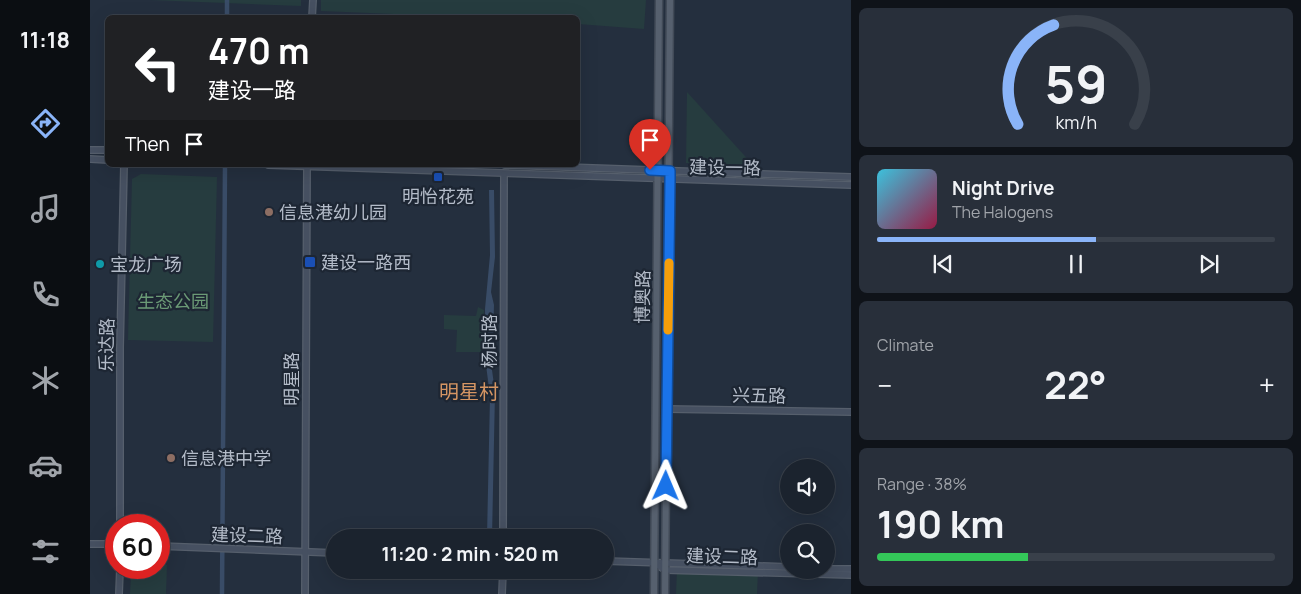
<!DOCTYPE html>
<meta charset="utf-8">
<style>
:root{--surface:#1b232e;--page:#282f3a;--text:#f1f3f6;--muted:#a0a4aa;--line:#39404a;--accent:#8ab4f8}
body{margin:0;font-family:Manrope,"Noto Sans SC",sans-serif;background:var(--page);color:var(--text);height:100vh;display:flex;flex-direction:column;font-size:19px;white-space:nowrap}
*{box-sizing:border-box;margin:0}
p{font-size:16px;color:var(--muted)}
.icon{flex:none;width:28px;height:28px;fill:none;stroke:currentColor;stroke-width:2;stroke-linecap:round;stroke-linejoin:round}
.map{position:relative;flex:1;overflow:hidden}
.details{display:flex;flex-direction:column;gap:8px;padding:8px;background:#0f1319;width:450px}
.details>*{flex:none}
.guide{position:absolute;left:15px;top:15px;width:475px;height:152px;border-radius:8px;box-shadow:0 5px 20px #0002,0 0 0 1px var(--line);background:#202124;color:#fff;overflow:hidden}
.controls{position:absolute;left:690px;top:459px;display:grid;gap:10px}
.controls a{display:grid;place-items:center;width:55px;height:55px;border-radius:50%;background:var(--surface);box-shadow:0 5px 20px #0002,0 0 0 1px var(--line);font-size:25px}
.speed{position:absolute;left:15px;top:514px;display:flex;gap:10px;font-size:25px;font-weight:700;text-align:center}
.speed>*{display:grid;place-content:center;width:65px;height:65px;border-radius:50%;background:var(--surface);box-shadow:0 5px 20px #0002,0 0 0 1px var(--line);line-height:1}
.speed .limit{border:8px solid #d22;background:#fff;color:#111}
.pin{position:absolute;display:grid;place-items:center;width:42px;height:42px;color:#fff;margin:-51px -21px;border-radius:50% 50% 50% 0;rotate:-45deg;box-shadow:0 0 5px #0007}
.pin .icon{rotate:45deg}
.me{position:absolute;width:55px;margin:-28px;rotate:1deg;stroke-linejoin:round;filter:drop-shadow(0 0 4px #0008)}
.turn{display:flex;align-items:center;gap:18px;height:105px;padding:0 20px;font-size:22px}
.turn .icon{width:65px;height:65px;stroke-width:2.5}
.turn b{display:block;font-size:35px;line-height:42px}
.then{display:flex;align-items:center;height:48px;padding:0 20px;background:#0003;gap:10px;font-size:19px}
.big{font-size:38px;font-weight:700;line-height:1.1}
.details .tile{flex:1;display:flex;flex-direction:column;justify-content:center;gap:8px;min-width:0;padding:0 18px;border-radius:8px;background:var(--page)}
.details .dial{align-items:center;gap:0}
.dial svg{height:130px;overflow:visible;fill:none;stroke:var(--line);stroke-width:7;stroke-linecap:round;text-anchor:middle}
.dial text{fill:var(--text);stroke:none}
.song{display:flex;align-items:center;gap:15px}
.cover{width:60px;height:60px;border-radius:8px;background:linear-gradient(135deg,hsl(190 70% 55%),hsl(340 70% 35%))}
.played{height:5px;border-radius:2px;background:linear-gradient(90deg,var(--accent) 55%,var(--line) 55%)}
.keys{display:flex;justify-content:space-around;direction:ltr}
.heat{display:flex;justify-content:space-between;align-items:center;font-size:28px;direction:ltr}
.charge{height:8px;border-radius:4px;background:linear-gradient(90deg,#34c759 38%,var(--line) 0)}
.trip{position:absolute;left:236px;top:529px;width:288px;height:50px;border-radius:25px;background:var(--surface);box-shadow:0 5px 20px #0002,0 0 0 1px var(--line);font-weight:700;line-height:50px;text-align:center}
main{display:flex;flex:1;min-height:0}
.tab-bar{display:flex;flex-direction:column;width:90px;justify-content:space-around;align-items:center;background:#0b0e12;color:var(--muted)}
.tab-bar .icon{width:35px;height:35px}
.tab-bar .selected{color:var(--accent)}
.tab-bar b{font-size:22px;color:var(--text)}
.map>svg:first-child{display:block}
.green{fill:#263c3f}
.water{fill:#394c67}
.lines{fill:none;stroke-linecap:round;stroke-linejoin:round}
.canal{stroke:#394c67;stroke-width:4.5}
.secondary-casing{stroke:#565f6c;stroke-width:8}
.primary-casing{stroke:#414a57;stroke-width:9}
.secondary{stroke:#465061;stroke-width:5.5}
.primary{stroke:#56606e;stroke-width:6}
.route-casing{stroke:#114b97;stroke-width:12}
.route{stroke:#1a73e8;stroke-width:9}
.slow{stroke:#f59e0b;stroke-width:9}
.transit-dot{fill:#1a4fb4;stroke:#1d2633;stroke-width:2}
.education-dot{fill:#8d6e63;stroke:#1d2633;stroke-width:2}
.culture-dot{fill:#0f9aa8;stroke:#1d2633;stroke-width:2}
.labels{text-anchor:middle;dominant-baseline:central;stroke-width:4.5;stroke-linejoin:round;paint-order:stroke}
.street-label{font-size:18px;fill:#b4bcc9;stroke:#1d2633}
.poi-label{font-size:18px;fill:#b4bcc9;stroke:#1d2633;text-anchor:start}
.park-label{font-size:18px;fill:#6b9a76;stroke:#1d2633}
.quarter-label{font-size:20px;fill:#d59563;stroke:#1d2633}
</style>
<main>
<nav class="tab-bar">
<b>11:18</b>
<svg class="icon selected" aria-label="directions" viewBox="0 0 24 24"><path d="M12 3l9 9-9 9-9-9zM9 14v-3h6M13 9l2 2-2 2"/></svg>
<svg class="icon" aria-label="music" viewBox="0 0 24 24"><path d="M9 18V5l10-2v13"/><circle cx="6" cy="18" r="3"/><circle cx="16" cy="16" r="3"/></svg>
<svg class="icon" aria-label="phone" viewBox="0 0 24 24"><path d="M5 4h4l2 5-3 2q2 4 5 5l2-3 5 2v4C11 20 4 13 5 4z"/></svg>
<svg class="icon" aria-label="climate" viewBox="0 0 24 24"><path d="M12 3v18M4 7l16 10M4 17L20 7"/></svg>
<svg class="icon" aria-label="car" viewBox="0 0 24 24"><path d="M5 17H2v-5l4-1 3-4h7l3 4 3 1v5h-3M9 17h6M6 11h13"/><circle cx="7" cy="17" r="2"/><circle cx="17" cy="17" r="2"/></svg>
<svg class="icon" aria-label="filters" viewBox="0 0 24 24"><path d="M4 7h16M4 17h16"/><circle cx="9" cy="7" r="2"/><circle cx="15" cy="17" r="2"/></svg>
</nav>
<div class="map">
<svg width="761" height="594" viewBox="0 0 761 594">
<rect width="100%" height="100%" fill="#242f3e"/>
<g class="green">
<polygon points="60,0 211,0 211,6"/>
<polygon points="231,0 556,0 554,29 488,24 488,18 375,17 231,11"/>
<polygon points="597,92 663,165 596,163"/>
<polygon points="51,174 127,177 123,342 38,340 42,179"/>
<polygon points="388,307 394,310 393,352 366,352 367,330 354,329 354,315 386,316"/>
<polygon points="69,564 77,565 76,594 40,594 41,576 44,568 69,568"/>
<polygon points="587,568 668,571 667,594 586,594"/>
</g>
<polygon class="water" points="399,190 404,190 405,257 401,292 404,305 402,370 405,392 402,538 397,537 400,396 396,365 395,309 400,255"/>
<g class="lines">
<g class="canal">
<polyline points="137,18 137,0"/>
<polyline points="132,594 135,165"/>
</g>
<g class="secondary-casing">
<g id="secondary">
<polyline points="222,18 223,0"/>
<polyline points="0,150 18,150"/>
<polyline points="0,159 18,160"/>
<polyline points="178,165 761,185"/>
<polyline points="415,165 761,177"/>
<polyline points="577,409 761,412"/>
<polyline points="30,525 30,348 34,165"/>
<polyline points="413,538 414,174"/>
<polyline points="0,544 26,544"/>
<polyline points="69,546 245,553"/>
<polyline points="515,561 699,567"/>
<polyline points="563,562 575,570 761,575"/>
<polyline points="736,569 761,569"/>
<polyline points="29,594 30,568"/>
<polyline points="215,594 217,165"/>
<polyline points="412,594 413,570"/>
</g>
</g>
<g class="primary-casing">
<g id="primary">
<polyline points="564,594 569,0"/>
<polyline points="575,594 580,0"/>
</g>
</g>
<use href="#secondary" class="secondary"/>
<use href="#primary" class="primary"/>
</g>
<g class="lines">
<g class="route-casing">
<polyline id="route" points="560,170 580,171 580,180 576,486"/>
</g>
<use href="#route" class="route"/>
<polyline class="slow" points="578,330 579,263"/>
</g>
<g class="transit-dot">
<rect x="343" y="172" width="10" height="10" rx="2.5"/>
<rect x="214" y="256" width="12" height="12" rx="2.5"/>
</g>
<g class="education-dot">
<circle cx="179" cy="212" r="5"/>
<circle cx="81" cy="458" r="5"/>
</g>
<circle class="culture-dot" cx="10" cy="264" r="5"/>
<g class="labels">
<g class="street-label">
<text transform="translate(635 167) rotate(1)">建设一路</text>
<text transform="translate(552 297) rotate(-89)">博奥路</text>
<text transform="translate(399 341) rotate(-90)">杨时路</text>
<text transform="translate(16 345) rotate(-89)">乐达路</text>
<text transform="translate(201 379) rotate(-90)">明星路</text>
<text transform="translate(669 395) rotate(1)">兴五路</text>
<text transform="translate(157 535) rotate(2)">建设二路</text>
<text transform="translate(632 556) rotate(2)">建设二路</text>
</g>
<g class="poi-label">
<text x="348" y="196" text-anchor="middle">明怡花苑</text>
<text x="189" y="212">信息港幼儿园</text>
<text x="231" y="262">建设一路西</text>
<text x="20" y="264">宝龙广场</text>
<text x="91" y="458">信息港中学</text>
</g>
<g class="park-label">
<text x="83" y="301">生态公园</text>
</g>
<g class="quarter-label">
<text x="379" y="391">明星村</text>
</g>
</g>
</svg>
<div class="controls">
<a><svg class="icon" aria-label="sound" viewBox="0 0 24 24"><path d="M4 9h4l5-4v14l-5-4H4zM17 9q2 3 0 6"/></svg></a>
<a><svg class="icon" aria-label="search" viewBox="0 0 24 24"><circle cx="10" cy="10" r="6"/><path d="M15 15l6 6"/></svg></a>
</div>
<div class="speed"><div class="limit">60</div></div>
<div class="pin" style="left:560px;top:170px;background:#d93025"><svg class="icon" aria-label="arrive" viewBox="0 0 24 24"><path d="M6 21V4h12l-3 4 3 4H6"/></svg></div>
<svg class="me" style="left:576px;top:486px" viewBox="-20 -20 40 40"><path d="M0-17L14 15 0 8-14 15z" fill="#1a73e8" stroke="#fff" stroke-width="4"/></svg>
<div class="trip">11:20 · 2 min · 520 m</div>
<div class="guide">
<div class="turn"><svg class="icon" aria-label="left" viewBox="0 0 24 24"><path d="M17 20v-9H6M10 6l-5 5 5 5"/></svg><div><b>470 m</b>建设一路</div></div>
<div class="then">Then<svg class="icon" aria-label="arrive" viewBox="0 0 24 24"><path d="M6 21V4h12l-3 4 3 4H6"/></svg></div>
</div>
</div>
<section class="details">
<div class="tile dial"><svg viewBox="0 0 100 80">
<path d="M14 69A42 42 0 1 1 86 69"/>
<path d="M14 69A42 42 0 0 1 36 8" stroke="#8ab4f8"/>
<text x="50" y="56" font-size="32" font-weight="700">59</text>
<text x="50" y="72" font-size="11">km/h</text>
</svg></div>
<div class="tile">
<div class="song"><i class="cover"></i><div><b>Night Drive</b><p>The Halogens</p></div></div>
<div class="played"></div>
<div class="keys"><svg class="icon" aria-label="previous" viewBox="0 0 24 24"><path d="M18 5L8 12l10 7zM5 5v14"/></svg><svg class="icon" aria-label="pause" viewBox="0 0 24 24"><path d="M8 5v14M16 5v14"/></svg><svg class="icon" aria-label="next" viewBox="0 0 24 24"><path d="M6 5l10 7-10 7zM19 5v14"/></svg></div>
</div>
<div class="tile"><p>Climate</p>
<div class="heat"><a>−</a><b class="big">22°</b><a>+</a></div>
</div>
<div class="tile"><p>Range · 38%</p><b class="big">190 km</b><div class="charge"></div></div>
</section>
</main>
